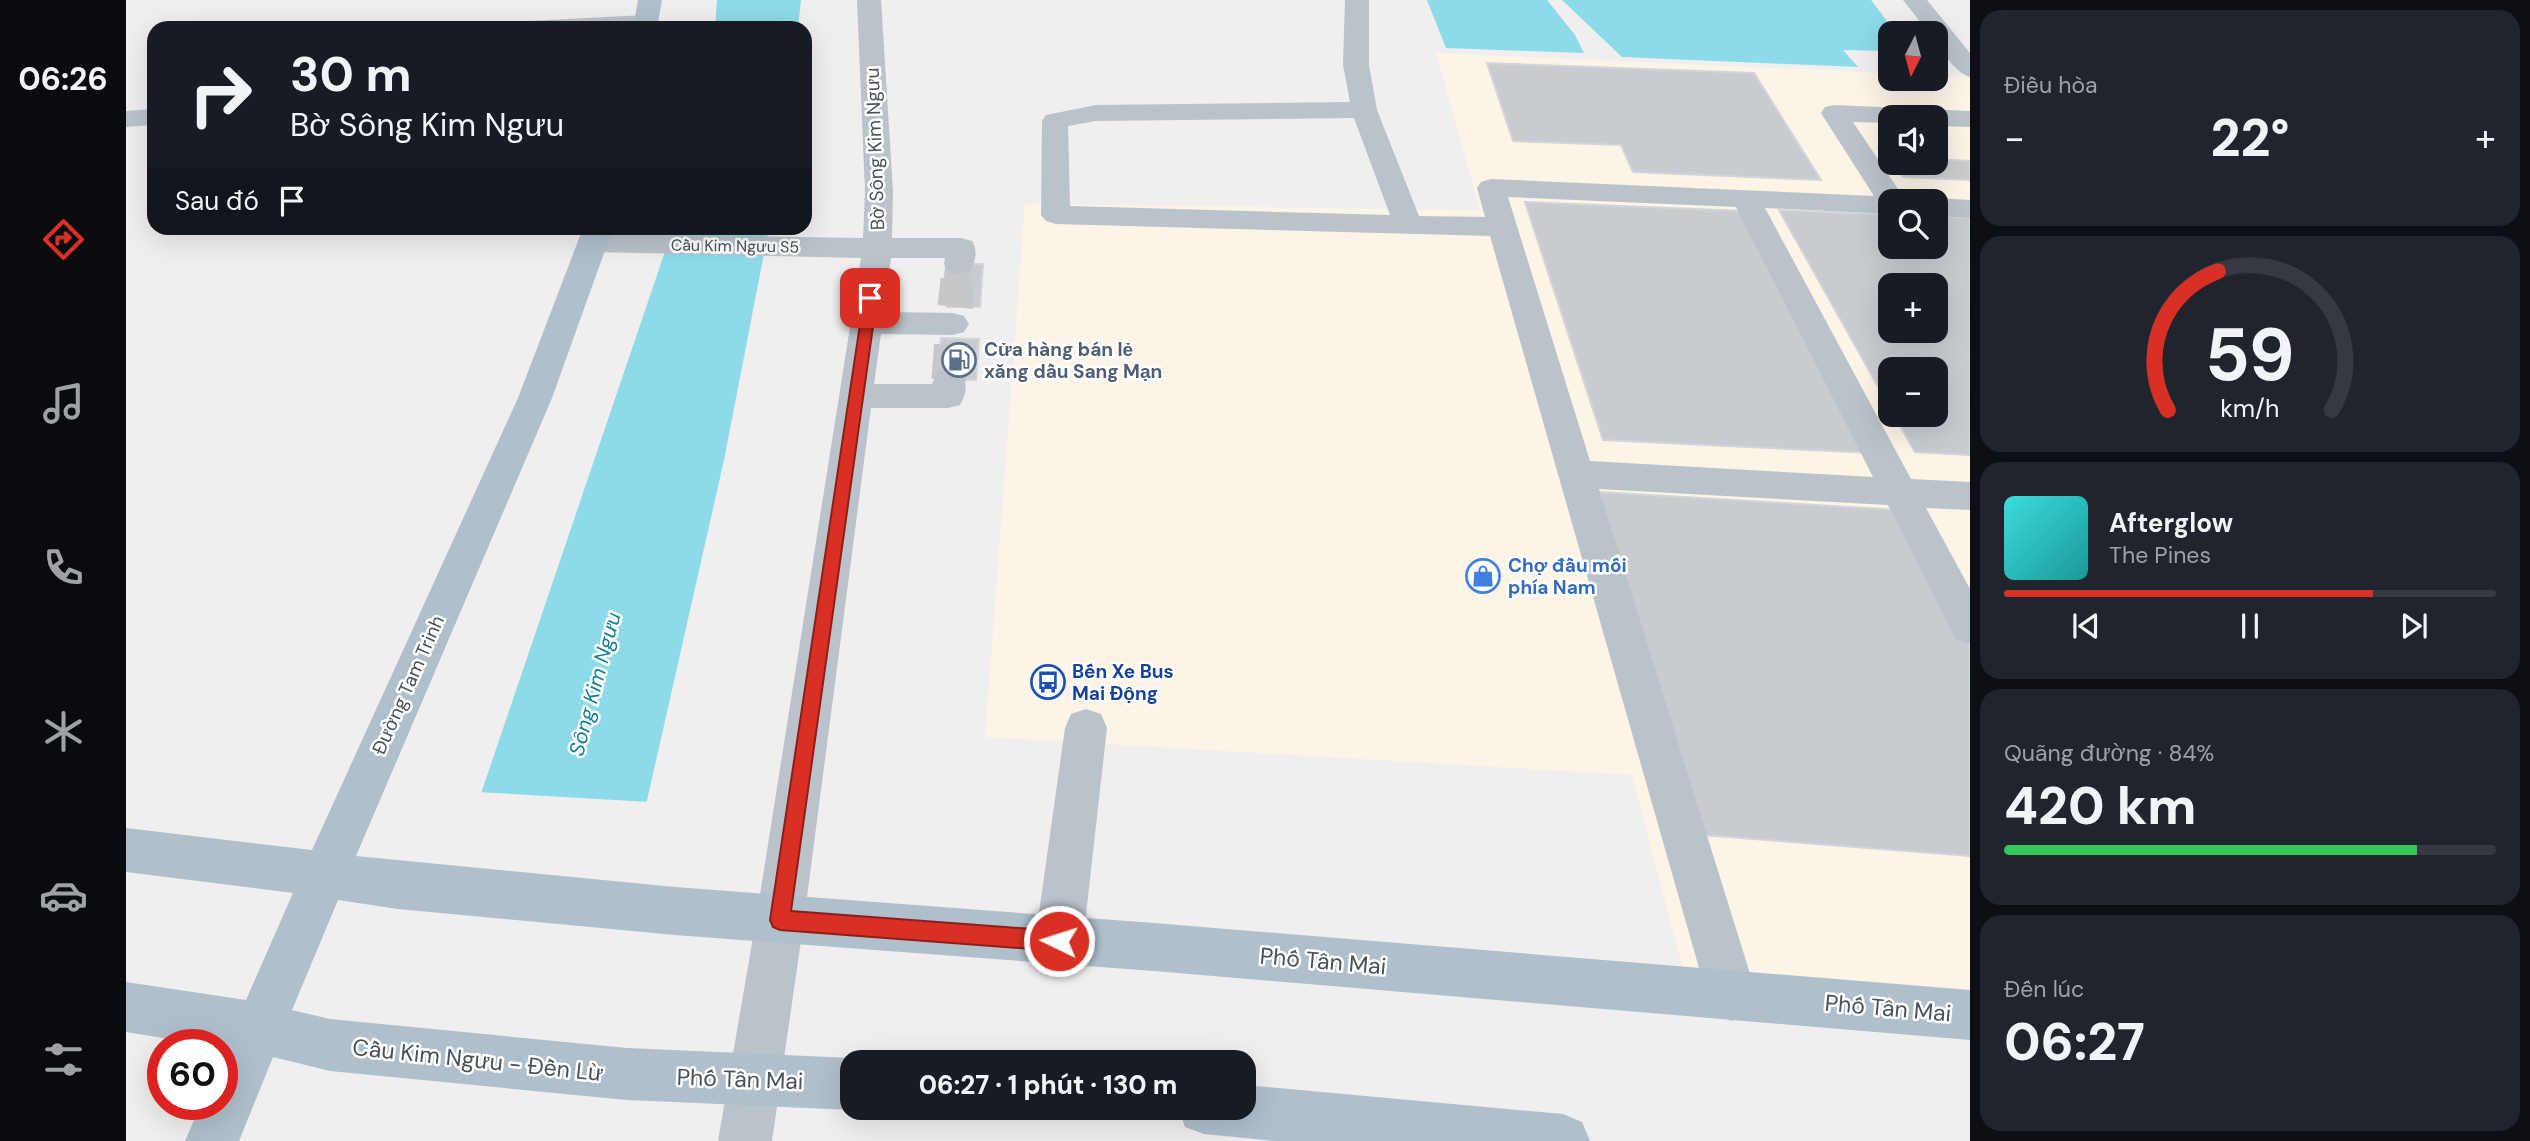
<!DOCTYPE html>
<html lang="vi">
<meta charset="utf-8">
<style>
:root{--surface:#171b24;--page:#20242c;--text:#f1f3f6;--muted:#9ea1a6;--line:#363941;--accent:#d93025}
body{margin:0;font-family:"DM Sans",sans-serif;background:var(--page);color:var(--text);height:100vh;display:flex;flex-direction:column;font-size:26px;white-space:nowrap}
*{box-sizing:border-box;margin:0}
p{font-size:23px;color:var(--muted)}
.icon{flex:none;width:38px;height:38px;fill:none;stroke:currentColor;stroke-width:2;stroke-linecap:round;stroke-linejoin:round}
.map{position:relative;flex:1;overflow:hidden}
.details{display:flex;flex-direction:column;gap:10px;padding:10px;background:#0d0f14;width:560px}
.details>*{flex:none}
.hud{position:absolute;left:21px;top:21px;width:665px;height:214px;border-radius:21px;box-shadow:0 7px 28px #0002;background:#171b24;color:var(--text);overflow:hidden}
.needle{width:46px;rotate:186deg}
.fabs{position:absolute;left:1752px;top:21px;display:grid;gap:14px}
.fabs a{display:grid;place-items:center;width:70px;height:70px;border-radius:14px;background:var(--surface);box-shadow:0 7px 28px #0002;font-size:35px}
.speed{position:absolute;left:21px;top:1029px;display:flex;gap:14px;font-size:35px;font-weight:700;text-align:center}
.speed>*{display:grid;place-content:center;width:91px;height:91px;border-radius:50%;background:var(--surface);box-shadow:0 7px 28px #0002;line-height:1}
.speed .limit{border:10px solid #d22;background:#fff;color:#111}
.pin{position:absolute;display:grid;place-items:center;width:60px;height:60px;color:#fff;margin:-30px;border-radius:14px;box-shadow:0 4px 10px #0006}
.me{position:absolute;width:77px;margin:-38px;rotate:274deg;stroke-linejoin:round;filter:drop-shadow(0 0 5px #0008)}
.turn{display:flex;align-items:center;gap:24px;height:147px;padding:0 28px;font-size:32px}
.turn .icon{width:91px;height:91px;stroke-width:2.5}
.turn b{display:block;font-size:49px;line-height:60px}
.then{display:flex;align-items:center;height:66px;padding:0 28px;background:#0003;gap:14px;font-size:26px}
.big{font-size:52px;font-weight:800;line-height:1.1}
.details .card{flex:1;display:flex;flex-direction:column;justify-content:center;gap:10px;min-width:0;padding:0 24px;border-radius:21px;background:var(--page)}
.details .dial{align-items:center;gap:0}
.dial svg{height:182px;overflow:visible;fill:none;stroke:var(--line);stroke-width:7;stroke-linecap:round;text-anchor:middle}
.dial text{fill:var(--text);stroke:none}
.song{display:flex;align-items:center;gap:21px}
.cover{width:84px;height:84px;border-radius:10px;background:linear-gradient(135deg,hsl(180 70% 55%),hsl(180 70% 35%))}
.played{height:7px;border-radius:4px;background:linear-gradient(90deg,var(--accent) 75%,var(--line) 75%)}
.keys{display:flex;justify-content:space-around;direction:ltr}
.heat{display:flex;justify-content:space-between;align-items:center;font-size:38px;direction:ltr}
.charge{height:10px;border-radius:5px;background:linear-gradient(90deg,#34c759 84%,var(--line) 0)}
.trip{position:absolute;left:714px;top:1050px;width:416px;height:70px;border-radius:21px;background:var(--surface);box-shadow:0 7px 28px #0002;font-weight:800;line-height:70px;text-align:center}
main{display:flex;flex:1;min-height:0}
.tabs{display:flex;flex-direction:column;width:126px;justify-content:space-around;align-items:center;background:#090b0e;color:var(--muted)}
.tabs .icon{width:49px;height:49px}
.tabs .on{color:var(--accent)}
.tabs b{font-size:32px;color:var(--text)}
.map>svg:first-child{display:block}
.commercial{fill:#fbf4e7;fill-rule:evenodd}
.water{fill:#8ddae8}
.pier{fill:#f0eeee}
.building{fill:#c8cbd0;stroke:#d2d5d9;stroke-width:2;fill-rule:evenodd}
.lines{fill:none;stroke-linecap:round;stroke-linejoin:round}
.minor-tunnel-far1{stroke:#c6c7c9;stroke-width:27;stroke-dasharray:27 13;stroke-linecap:butt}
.minor-tunnel{stroke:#c6c7c9;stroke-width:35;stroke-dasharray:35 18;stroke-linecap:butt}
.minor{fill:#bac3ca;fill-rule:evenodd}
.major{fill:#afbfcc;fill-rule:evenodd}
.route{fill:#d93025;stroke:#8d1f18;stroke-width:2}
.labels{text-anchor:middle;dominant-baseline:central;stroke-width:5;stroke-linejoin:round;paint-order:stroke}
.far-street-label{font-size:16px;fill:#47525a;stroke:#fff}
.street-label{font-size:19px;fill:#47525a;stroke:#fff}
.service-label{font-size:19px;font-weight:bold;fill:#4e5e75;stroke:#fff;text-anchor:start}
.shop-label{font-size:19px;font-weight:bold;fill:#366cbe;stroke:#fff;text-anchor:start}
.transit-label{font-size:19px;font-weight:bold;fill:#164399;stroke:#fff;text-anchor:start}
.water-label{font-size:21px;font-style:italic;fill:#128094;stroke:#fff}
.near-street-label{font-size:23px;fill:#47525a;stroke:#fff}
</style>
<main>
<nav class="tabs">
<b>06:26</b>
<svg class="icon on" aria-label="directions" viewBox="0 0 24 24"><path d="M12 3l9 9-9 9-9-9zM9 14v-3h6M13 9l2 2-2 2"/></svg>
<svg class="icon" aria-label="music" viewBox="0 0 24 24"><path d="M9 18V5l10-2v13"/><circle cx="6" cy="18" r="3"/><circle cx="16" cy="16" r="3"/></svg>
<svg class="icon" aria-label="phone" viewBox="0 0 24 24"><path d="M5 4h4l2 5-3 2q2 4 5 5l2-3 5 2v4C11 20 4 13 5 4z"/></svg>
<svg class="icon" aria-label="climate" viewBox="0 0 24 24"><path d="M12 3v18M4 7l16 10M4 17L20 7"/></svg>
<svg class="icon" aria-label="car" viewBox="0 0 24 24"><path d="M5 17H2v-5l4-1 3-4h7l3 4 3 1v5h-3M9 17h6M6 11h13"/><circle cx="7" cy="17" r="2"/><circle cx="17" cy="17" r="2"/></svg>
<svg class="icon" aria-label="filters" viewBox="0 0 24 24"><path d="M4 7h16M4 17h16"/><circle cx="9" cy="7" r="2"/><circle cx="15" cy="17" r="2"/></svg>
</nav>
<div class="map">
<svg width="1844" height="1141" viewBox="0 0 1844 1141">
<rect width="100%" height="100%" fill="#f0eeee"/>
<path class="commercial" d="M1310,53l454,20v6h46v-4l34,1v933l-282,-21 -56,-213 -647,-38 40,-533 455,6zM1764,117h46v46h-46zM1764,201h46v46h-46zM1764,285h46v46h-46zM1764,369h46v46h-46z"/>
<g class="water">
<polygon points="591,0 675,0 672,28 589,28"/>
<polygon points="1301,0 1421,0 1449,35 1458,53 1320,48"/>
<polygon points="1436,0 1745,0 1770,33 1764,33 1764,51 1717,50 1732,67 1496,57"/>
<polygon points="547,228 643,228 598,460 444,1141 237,1141"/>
</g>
<polygon class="pier" points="352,792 524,802 448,1141 233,1141"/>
<g class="building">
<polygon points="1361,63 1628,73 1695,180 1507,172 1495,145 1387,141"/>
<polygon points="1810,159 1844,161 1844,180 1777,177 1767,163 1810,163"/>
<polygon points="1399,202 1617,211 1745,453 1477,440"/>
<path d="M1653,210l111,5v32h46v-30l34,1v237l-55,-3 -21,-37h42v-46h-46v39zM1764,285h46v46h-46z"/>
<polygon points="826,264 857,264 854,307 821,307"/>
<polygon points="815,338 853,339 850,380 811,380"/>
<polygon points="1473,492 1774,510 1844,647 1844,856 1576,835"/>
</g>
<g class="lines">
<polyline class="minor-tunnel-far1" points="831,281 833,264"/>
<g class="minor-tunnel">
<polyline points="829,307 832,280"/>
<polyline points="823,380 826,339"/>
</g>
<g class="minor">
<path d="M731,0h24l12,192 -1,46h69l11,3c6,10 4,20 -2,30l-11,3 -11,-3 -4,-7 1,-6h-54l-7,54 69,1 11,3 5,8 -5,8 -11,3 -72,-1 -7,50h58l5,-12 12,-4 12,4c7,11 6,21 -1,33l-12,3h-77l-67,512 -32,221h-54l38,-221 105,-662 -268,-6 -11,-2 -4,-7 4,-7 11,-2 270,4 2,-46z"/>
<path d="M1219,0h24v65l8,45 42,106 66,1 -8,-29 4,-6 10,-3 383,17 -53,-83 4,-6 9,-2 136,6v16l-34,-1v-9h-46v6l-37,-1 53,79h-16v13l-125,-6 146,271 59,3v28l-44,-2 44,81v55l-14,-5 -68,-134 -289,-16 158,507 -7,18 -18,7 -18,-7 -7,-18 -217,-760 -434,-12 -10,-3 -5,-6 1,-94 4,-6 50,-10 254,-3 -7,-37zM1228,118l36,97 -320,-9 -2,-80 28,-5zM1382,197l228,10 137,270 -283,-16z"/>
<path d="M1777,0h24l43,53v24c-14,-4 -34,-29 -34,-44h-7z"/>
<polygon points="520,15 528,17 532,22 528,27 390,28 394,23 402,21"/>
<polygon points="28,109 28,125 0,127 0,111"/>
<polygon points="1810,198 1844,200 1844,218 1810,216 1810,201 1799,201"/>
<polygon points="960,709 975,714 981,728 957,941 950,958 933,965 916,958 909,941 939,728 945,714"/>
</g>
<g class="major">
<polygon points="512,0 536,0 531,28 507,28"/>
<polygon points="457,228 487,228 426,398 230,856 549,887 1028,923 1844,990 1844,1040 1028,971 549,935 272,909 212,900 166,1010 204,1019 501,1048 726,1058 737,1062 726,1062 726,1108 732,1108 726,1110 501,1100 204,1071 147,1057 113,1141 59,1141 75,1104 96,1104 96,1055 99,1048 96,1045 80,1045 0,1032 0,982 120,1000 167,893 0,872 0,828 186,850 392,398"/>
<polygon points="1118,1085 1437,1114 1456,1122 1464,1141 1149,1141 1078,1134 1059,1127 1052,1108 1118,1108"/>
</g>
</g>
<polygon class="route" points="744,294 751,298 665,911 933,931 940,934 943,941 940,948 933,951 654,930 647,927 644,920 738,298"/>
<defs>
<g id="fuel-ring" transform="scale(1.75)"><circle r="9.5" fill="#fff" stroke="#5c6f8a" stroke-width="1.5"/><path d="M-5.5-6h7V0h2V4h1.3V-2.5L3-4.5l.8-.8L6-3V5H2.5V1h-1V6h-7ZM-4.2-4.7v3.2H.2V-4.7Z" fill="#5c6f8a"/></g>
<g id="shop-ring" transform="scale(1.75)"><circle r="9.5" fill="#fff" stroke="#3f7fe0" stroke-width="1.5"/><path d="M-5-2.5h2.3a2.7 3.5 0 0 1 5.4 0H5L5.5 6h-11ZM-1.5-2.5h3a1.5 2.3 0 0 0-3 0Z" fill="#3f7fe0"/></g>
<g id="bus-ring" transform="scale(1.75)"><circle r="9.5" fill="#fff" stroke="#1a4fb4" stroke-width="1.5"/><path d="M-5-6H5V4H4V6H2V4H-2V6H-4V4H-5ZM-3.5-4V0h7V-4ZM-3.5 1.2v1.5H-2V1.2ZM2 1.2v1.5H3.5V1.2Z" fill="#1a4fb4"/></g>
</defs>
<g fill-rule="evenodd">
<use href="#fuel-ring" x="833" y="360"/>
<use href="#shop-ring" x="1357" y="576"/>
<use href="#bus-ring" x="922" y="682"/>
</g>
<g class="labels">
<g class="far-street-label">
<text transform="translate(609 246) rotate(1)">Cầu Kim Ngưu S5</text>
</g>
<g class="street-label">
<text transform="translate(749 149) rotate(-92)">Bờ Sông Kim Ngưu</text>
<text transform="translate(282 685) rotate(-66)">Đường Tam Trinh</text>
</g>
<g class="service-label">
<text x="858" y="349">Cửa hàng bán lẻ<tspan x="858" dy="22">xăng dầu Sang Mạn</tspan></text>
</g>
<g class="shop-label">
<text x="1382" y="565">Chợ đầu mối<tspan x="1382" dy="22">phía Nam</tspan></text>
</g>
<g class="transit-label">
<text x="946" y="671">Bến Xe Bus<tspan x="946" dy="22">Mai Động</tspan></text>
</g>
<g class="water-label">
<text transform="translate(469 684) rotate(-75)">Sông Kim Ngưu</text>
</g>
<g class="near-street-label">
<text transform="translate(1197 961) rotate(5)">Phố Tân Mai</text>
<text transform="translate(1762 1008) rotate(5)">Phố Tân Mai</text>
<text transform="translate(352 1060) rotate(6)">Cầu Kim Ngưu - Đền Lừ</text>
<text transform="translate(614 1079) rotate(2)">Phố Tân Mai</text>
</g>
</g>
</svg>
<div class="fabs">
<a><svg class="needle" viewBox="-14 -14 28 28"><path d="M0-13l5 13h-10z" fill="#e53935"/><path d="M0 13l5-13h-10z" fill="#9ea1a6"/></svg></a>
<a><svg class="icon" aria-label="sound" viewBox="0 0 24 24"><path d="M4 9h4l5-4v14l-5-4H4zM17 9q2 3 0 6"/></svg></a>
<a><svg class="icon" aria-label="search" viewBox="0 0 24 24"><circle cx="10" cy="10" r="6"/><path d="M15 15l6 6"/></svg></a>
<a>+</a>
<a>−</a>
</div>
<div class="speed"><div class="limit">60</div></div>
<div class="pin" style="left:744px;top:298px;background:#d93025"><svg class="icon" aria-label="arrive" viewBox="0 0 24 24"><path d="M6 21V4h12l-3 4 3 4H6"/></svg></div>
<svg class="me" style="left:933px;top:941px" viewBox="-20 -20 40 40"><circle r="17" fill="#d93025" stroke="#fff" stroke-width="3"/><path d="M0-11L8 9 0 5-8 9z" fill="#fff"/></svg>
<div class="trip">06:27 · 1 phút · 130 m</div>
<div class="hud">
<div class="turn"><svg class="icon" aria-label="right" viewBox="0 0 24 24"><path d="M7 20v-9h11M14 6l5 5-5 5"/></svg><div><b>30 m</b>Bờ Sông Kim Ngưu</div></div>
<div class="then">Sau đó<svg class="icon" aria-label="arrive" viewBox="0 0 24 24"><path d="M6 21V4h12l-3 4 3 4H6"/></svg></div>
</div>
</div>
<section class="details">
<div class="card"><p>Điều hòa</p>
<div class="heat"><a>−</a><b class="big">22°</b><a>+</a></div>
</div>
<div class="card dial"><svg viewBox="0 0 100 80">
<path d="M14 69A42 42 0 1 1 86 69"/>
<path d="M14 69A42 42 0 0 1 36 8" stroke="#d93025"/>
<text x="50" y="56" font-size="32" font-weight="700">59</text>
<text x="50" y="72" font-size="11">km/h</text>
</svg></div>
<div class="card">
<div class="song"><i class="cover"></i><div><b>Afterglow</b><p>The Pines</p></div></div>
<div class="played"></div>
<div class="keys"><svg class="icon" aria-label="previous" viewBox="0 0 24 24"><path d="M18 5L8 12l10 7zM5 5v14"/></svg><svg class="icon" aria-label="pause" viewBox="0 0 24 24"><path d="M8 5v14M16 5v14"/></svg><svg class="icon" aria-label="next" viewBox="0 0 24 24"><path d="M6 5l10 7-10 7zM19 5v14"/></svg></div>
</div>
<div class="card"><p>Quãng đường · 84%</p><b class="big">420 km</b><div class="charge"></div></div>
<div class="card"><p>Đến lúc</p><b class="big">06:27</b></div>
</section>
</main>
